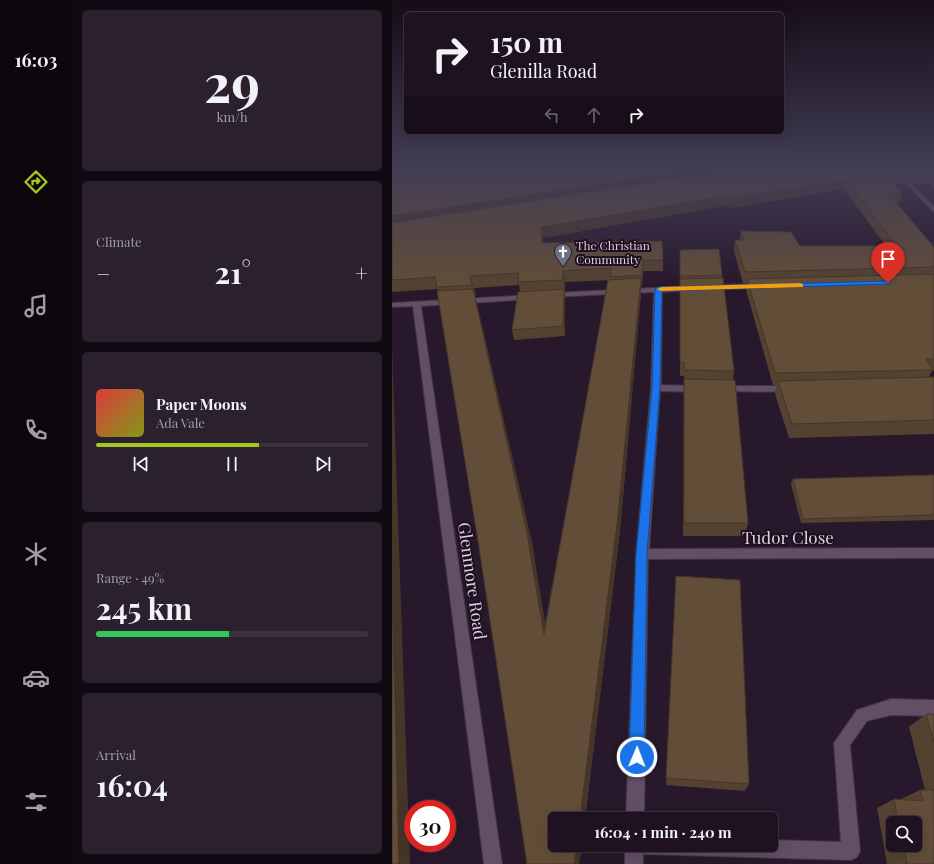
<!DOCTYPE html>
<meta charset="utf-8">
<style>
:root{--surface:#1e1220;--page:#2b202d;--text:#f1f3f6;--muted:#a19ea5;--line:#3c323e;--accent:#a8c71d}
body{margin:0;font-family:"Playfair Display",serif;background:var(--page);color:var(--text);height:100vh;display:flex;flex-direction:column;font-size:15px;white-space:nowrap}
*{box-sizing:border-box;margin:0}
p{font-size:13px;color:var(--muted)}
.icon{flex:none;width:22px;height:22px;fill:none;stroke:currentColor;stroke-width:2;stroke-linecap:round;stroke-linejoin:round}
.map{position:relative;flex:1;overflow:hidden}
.side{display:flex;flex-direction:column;gap:10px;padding:10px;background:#100a12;width:320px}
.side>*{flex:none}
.banner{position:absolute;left:12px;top:12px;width:380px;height:122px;border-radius:6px;box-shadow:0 4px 16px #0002,0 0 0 1px var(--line);background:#1e1220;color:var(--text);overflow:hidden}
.tools{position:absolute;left:494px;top:816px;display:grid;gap:8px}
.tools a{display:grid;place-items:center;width:36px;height:36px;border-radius:6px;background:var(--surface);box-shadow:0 4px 16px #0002,0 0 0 1px var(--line);font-size:20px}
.speed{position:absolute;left:12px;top:800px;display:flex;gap:8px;font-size:20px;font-weight:700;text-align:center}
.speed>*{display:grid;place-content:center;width:52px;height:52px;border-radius:50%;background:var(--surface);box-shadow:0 4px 16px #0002,0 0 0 1px var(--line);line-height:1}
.speed .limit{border:6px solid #d22;background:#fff;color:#111}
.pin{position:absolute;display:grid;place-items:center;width:34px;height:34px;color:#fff;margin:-41px -17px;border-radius:50% 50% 50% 0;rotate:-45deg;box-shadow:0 0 4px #0007}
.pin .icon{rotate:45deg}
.me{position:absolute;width:44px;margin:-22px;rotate:1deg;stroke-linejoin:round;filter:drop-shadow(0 0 3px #0008)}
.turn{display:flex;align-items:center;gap:14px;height:84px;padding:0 20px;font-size:18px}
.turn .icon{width:52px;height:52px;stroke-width:2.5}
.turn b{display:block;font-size:28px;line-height:34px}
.lanes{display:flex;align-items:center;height:38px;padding:0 20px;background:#0003;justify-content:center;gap:20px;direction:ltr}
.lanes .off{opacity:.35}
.big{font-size:30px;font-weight:700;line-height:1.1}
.side .card{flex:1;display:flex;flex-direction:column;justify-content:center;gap:6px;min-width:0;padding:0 14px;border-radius:6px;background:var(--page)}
.side .dial{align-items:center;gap:0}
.dial b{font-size:52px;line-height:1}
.song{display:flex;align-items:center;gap:12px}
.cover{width:48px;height:48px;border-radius:6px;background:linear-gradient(135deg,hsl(0 70% 55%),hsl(70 70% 35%))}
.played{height:4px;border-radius:2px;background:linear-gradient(90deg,var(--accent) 60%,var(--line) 60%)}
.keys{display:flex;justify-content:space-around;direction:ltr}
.heat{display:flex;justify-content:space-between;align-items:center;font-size:22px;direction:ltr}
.charge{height:6px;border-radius:3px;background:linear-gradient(90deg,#34c759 49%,var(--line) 0)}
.trip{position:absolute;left:156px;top:812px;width:230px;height:40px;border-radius:6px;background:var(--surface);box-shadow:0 4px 16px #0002,0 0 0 1px var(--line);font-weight:700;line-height:40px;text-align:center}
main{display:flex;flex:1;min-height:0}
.menu{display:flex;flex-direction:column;width:72px;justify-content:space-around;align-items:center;background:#0c070d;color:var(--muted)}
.menu .icon{width:28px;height:28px}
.menu .active{color:var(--accent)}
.menu b{font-size:18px;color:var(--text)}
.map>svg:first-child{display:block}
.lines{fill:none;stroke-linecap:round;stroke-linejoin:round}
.minor-casing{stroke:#413443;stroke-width:2}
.minor{fill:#624f65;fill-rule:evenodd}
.wall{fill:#544231;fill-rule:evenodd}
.shaded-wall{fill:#453628}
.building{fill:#624d39;stroke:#453628}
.route{fill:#1a73e8;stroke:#114b97}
.slow{fill:#f59e0b}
.labels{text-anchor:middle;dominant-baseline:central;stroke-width:4;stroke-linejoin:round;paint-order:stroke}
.far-poi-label{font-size:12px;fill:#dbd0dd;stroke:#1e0f21;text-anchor:start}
.near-street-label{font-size:17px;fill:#dbd0dd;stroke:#1e0f21}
</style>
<main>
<nav class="menu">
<b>16:03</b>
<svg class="icon active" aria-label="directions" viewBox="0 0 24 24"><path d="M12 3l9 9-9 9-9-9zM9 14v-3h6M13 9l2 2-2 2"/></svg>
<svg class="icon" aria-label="music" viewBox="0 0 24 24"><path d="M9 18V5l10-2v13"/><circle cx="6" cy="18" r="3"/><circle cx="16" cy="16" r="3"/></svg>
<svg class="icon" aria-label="phone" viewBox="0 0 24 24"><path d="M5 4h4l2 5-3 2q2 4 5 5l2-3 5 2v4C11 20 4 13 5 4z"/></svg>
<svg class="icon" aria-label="climate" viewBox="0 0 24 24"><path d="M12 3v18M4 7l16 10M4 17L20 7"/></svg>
<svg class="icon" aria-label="car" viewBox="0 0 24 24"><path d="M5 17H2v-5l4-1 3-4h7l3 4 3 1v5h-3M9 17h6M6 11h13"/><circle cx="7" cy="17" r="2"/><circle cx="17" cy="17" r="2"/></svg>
<svg class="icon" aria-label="filters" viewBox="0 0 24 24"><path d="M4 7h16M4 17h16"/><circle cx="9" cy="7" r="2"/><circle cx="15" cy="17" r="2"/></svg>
</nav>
<section class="side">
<div class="card dial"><b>29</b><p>km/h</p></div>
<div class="card"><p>Climate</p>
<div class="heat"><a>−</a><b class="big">21°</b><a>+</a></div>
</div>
<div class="card">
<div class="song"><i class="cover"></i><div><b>Paper Moons</b><p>Ada Vale</p></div></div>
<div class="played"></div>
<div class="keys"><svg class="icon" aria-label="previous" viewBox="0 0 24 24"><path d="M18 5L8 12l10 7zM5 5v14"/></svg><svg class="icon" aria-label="pause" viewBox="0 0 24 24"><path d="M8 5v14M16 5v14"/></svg><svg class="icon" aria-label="next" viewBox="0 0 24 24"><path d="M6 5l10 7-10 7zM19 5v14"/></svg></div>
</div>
<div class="card"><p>Range · 49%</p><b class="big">245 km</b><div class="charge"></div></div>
<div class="card"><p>Arrival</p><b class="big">16:04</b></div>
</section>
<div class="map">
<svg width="542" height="864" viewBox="0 0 542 864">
<rect width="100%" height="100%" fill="#28182b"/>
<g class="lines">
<g class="minor-casing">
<g id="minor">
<polygon points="496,165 501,165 542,207 542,212"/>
<polygon points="367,284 371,286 370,288 319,289 315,287 319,285"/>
<polygon points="301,286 304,286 304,290 270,292 269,385 306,386 311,389 306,392 268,391 257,549 542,548 542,558 256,559 252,819 234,819 244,554 259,388 262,292 160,297 156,295 160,293"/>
<polygon points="138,295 142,297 141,299 29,306 110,864 92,864 21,306 0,307 0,303"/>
<polygon points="330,386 398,386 403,389 398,392 327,391 325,389 327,387"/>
<polygon points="499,699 542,700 542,716 499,715 475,721 458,745 468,851 465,857 459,860 251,854 251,864 233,864 233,845 379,845 379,840 449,842 442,743 465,710"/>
</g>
</g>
<use href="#minor" class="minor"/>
</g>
<g class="wall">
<path d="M0,165h542v23l-4,-4h-16l-7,-7 -2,7h-11l8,9 -3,10h-2l37,44v124h-2l-3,6h5v57l-145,4 -14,-44 2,-9h-4l-27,-95v-7h-3l-9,-32 1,-11h5l1,-9 50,1 9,14h86l-42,-57 -114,19 -1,-3 -187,33 1,5 119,-2 1,19v11h-20l-1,15 -1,1v6l-21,238 -35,288h-30v26h27l-3,19h-52l-49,-323 -41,-250h1v-2l-46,3zM216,280l-63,344 -13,-81 -55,-239 -2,-8h1l-2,-8 45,-3 1,7h-2l-6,38 2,10 51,-4v-38l-1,-7h1v-9l45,-2z"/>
<polygon points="288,250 330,275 330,278 342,371 341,380 356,523 353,536 291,536 292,384 292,376 288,376"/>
<polygon points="542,475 542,520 409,523 399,484 401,479"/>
<polygon points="284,576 357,784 353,791 274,785"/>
<path d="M534,714h8v150h-47l-10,-56 17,-9 8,1 -1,-1 19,-9h5l-16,-63zM501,823h22v22h-22z"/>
</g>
<g class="shaded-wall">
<polygon points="334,165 391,165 0,227 0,216"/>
<polygon points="454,180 452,189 338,208 338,198"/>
<polygon points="338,195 337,205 150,238 152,254 150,243 149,227"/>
<polygon points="251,260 251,271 250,286 250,275"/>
<polygon points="171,271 173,282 173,291 171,280"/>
<polygon points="78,276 82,288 84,296 80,285"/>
<polygon points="249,278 249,293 228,531 193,819 188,819"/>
<polygon points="81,289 85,304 140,543 157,647 152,634"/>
<polygon points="172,289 173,298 173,336 171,326"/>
<polygon points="0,346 18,864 7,864 0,580"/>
<polygon points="184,845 190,845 187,864 182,864"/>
</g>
<g class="building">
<polygon points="0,165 334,165 0,216"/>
<polygon points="366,165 506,165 516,175 493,175 510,193 496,193 542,247 542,267 353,272 343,240 352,240 349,231 399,232 408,246 505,246 454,180 338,198 338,195 149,227 150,243 270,241 271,260 251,260 250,275 218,277 220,268 171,271 171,280 126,282 127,273 78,276 80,285 45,287 43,277 0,280 0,223"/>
<polygon points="515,165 542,165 542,175 541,174 525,174"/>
<polygon points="327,249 330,275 288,276 288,250"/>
<polygon points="542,274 542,359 534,359 541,370 383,373 355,279"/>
<polygon points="249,278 226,516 188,819 163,819 163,845 184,845 182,864 135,864 86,541 45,291 81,289 134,528 152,634 216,280"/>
<polygon points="331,278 342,371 292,370 292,362 288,362 288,279"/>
<polygon points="172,289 171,326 120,330 126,292"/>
<polygon points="542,377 542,420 400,424 386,381"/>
<polygon points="292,379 343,380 356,523 292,523"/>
<polygon points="542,475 542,515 411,519 401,479"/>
<polygon points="284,576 348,580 357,784 274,778"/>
<polygon points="0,580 7,864 0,864"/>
<polygon points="534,714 542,714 542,742"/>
<polygon points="528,790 542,790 542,864 515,864 511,845 523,845 523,823 506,823 502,799 531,801"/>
</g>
<linearGradient id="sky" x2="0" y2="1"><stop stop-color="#160d18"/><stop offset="0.58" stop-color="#423d55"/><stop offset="1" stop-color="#423d55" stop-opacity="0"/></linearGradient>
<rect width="542" height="286" fill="url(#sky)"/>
<polygon class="route" points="496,281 498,282 498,284 270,291 268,388 255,554 252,757 250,762 245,764 239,762 237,757 244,554 260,388 263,289 266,287"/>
<polygon class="slow" points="408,283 411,284 411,287 269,291 265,289 269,287"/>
<defs>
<g id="church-pin" transform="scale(0.9)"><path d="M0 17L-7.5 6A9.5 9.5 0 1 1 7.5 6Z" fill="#6b7280" stroke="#1e0f21"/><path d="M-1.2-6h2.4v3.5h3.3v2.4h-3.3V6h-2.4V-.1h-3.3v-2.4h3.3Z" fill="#fff"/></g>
</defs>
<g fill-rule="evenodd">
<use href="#church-pin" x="171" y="252"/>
</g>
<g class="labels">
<g class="far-poi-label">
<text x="184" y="245">The Christian<tspan x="184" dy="14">Community</tspan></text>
</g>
<g class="near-street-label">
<text x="396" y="537">Tudor Close</text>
<text transform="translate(81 581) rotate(82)">Glenmore Road</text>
</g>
</g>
</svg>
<div class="tools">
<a><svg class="icon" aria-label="search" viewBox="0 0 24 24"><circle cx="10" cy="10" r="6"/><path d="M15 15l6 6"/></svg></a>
</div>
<div class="speed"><div class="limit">30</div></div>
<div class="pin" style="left:496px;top:283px;background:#d93025"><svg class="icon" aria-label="arrive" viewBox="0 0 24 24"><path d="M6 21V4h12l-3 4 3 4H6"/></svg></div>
<svg class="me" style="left:245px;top:757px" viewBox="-20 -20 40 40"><circle r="17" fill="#1a73e8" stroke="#fff" stroke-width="3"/><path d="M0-11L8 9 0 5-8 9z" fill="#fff"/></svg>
<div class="trip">16:04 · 1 min · 240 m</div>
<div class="banner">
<div class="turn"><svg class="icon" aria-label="right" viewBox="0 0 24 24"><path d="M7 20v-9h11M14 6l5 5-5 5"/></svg><div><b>150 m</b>Glenilla Road</div></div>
<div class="lanes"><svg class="icon off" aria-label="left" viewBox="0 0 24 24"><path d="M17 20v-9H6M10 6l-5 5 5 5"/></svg><svg class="icon off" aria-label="ahead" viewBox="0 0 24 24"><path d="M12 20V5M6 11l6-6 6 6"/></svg><svg class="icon" aria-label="right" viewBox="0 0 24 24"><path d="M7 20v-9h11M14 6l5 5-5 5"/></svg></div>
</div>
</div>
</main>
